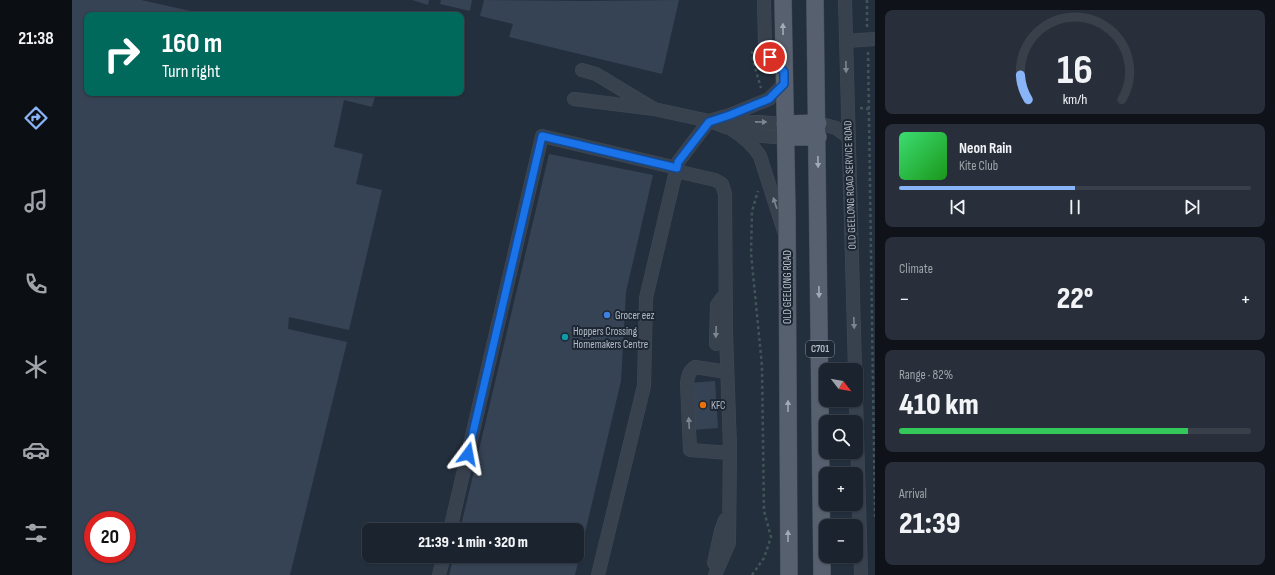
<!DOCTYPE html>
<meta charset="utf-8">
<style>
:root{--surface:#1b232e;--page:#282f3a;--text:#f1f3f6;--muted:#a0a4aa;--line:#39404a;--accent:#8ab4f8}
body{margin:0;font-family:"Sofia Sans Condensed",sans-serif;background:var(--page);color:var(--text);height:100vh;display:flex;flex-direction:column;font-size:15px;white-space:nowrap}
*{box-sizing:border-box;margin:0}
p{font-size:13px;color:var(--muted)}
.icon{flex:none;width:22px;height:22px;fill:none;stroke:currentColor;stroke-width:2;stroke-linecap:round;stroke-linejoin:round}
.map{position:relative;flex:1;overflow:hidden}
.panel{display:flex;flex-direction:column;gap:10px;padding:10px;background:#0f1319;width:400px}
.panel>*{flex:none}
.guide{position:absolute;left:12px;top:12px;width:380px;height:84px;border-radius:8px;box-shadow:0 1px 3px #0004,0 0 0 1px var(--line);background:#00695c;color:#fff;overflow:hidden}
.needle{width:26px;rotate:121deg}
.controls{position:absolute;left:747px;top:363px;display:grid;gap:8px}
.controls a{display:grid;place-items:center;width:44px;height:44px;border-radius:8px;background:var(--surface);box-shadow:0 1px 3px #0004,0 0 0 1px var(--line);font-size:20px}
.speed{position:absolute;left:12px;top:511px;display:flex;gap:8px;font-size:20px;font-weight:700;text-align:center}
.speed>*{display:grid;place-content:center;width:52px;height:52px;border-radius:50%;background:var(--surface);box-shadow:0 1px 3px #0004,0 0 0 1px var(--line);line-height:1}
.speed .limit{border:6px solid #d22;background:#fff;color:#111}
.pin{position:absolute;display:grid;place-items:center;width:34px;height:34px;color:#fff;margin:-17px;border:2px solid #fff;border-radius:50%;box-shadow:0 1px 4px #0007}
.me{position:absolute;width:44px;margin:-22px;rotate:13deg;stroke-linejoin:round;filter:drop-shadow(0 0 3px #0008)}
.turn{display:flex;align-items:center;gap:14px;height:84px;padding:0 12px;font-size:18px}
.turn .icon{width:52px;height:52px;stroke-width:2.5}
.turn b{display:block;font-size:28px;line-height:34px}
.big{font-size:30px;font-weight:800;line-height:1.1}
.panel .widget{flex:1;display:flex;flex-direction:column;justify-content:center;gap:6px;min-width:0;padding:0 14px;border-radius:8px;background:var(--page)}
.panel .dial{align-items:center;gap:0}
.dial svg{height:104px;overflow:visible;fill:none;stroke:var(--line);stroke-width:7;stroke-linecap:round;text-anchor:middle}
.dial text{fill:var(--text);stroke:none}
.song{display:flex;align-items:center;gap:12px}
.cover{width:48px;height:48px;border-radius:6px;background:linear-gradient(135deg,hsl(140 70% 55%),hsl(120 70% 35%))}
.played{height:4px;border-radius:2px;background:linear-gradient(90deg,var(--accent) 50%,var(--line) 50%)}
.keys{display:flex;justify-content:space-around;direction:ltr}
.heat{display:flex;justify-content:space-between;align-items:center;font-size:22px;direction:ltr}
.charge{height:6px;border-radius:3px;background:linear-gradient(90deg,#34c759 82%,var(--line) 0)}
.trip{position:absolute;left:290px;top:523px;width:222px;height:40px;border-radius:8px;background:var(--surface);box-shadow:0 1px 3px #0004,0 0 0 1px var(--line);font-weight:800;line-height:40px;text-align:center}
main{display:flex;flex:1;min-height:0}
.tabs{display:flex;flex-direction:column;width:72px;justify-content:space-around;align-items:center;background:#0b0e12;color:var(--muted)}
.tabs .icon{width:28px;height:28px}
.tabs .active{color:var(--accent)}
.tabs b{font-size:18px;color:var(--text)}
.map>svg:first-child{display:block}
.building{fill:#364354;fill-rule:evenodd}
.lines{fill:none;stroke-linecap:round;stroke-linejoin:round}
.minor-casing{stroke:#414a57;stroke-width:14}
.major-casing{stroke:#414a57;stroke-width:18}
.path{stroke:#3f5557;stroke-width:2.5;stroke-dasharray:3 3;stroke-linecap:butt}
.minor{stroke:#38414e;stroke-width:13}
.major{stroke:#56606e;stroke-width:17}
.oneway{fill:#a1aab7}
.oneway2{fill:#7c8592}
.route-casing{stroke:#114b97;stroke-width:10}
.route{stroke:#1a73e8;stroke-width:7}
.shop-dot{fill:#3f7fe0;stroke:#1d2633;stroke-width:1.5}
.culture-dot{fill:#0f9aa8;stroke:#1d2633;stroke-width:1.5}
.food-dot{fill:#e8710a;stroke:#1d2633;stroke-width:1.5}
.labels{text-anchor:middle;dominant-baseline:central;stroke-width:4;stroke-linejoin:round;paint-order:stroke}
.shield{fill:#1d2633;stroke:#878f9c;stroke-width:1}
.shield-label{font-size:10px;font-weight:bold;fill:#b4bcc9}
.street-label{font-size:11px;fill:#b4bcc9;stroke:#1d2633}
.poi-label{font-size:11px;fill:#b4bcc9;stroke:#1d2633;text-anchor:start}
</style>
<main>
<nav class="tabs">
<b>21:38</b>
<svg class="icon active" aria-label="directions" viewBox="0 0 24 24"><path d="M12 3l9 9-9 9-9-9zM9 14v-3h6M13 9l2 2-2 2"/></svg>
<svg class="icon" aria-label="music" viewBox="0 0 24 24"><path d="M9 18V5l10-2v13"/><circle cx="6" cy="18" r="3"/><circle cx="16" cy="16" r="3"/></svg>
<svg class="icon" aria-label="phone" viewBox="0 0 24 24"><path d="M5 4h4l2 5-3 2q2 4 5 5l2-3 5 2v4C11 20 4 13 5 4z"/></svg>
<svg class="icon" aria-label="climate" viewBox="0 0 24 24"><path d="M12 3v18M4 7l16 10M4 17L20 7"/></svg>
<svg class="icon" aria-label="car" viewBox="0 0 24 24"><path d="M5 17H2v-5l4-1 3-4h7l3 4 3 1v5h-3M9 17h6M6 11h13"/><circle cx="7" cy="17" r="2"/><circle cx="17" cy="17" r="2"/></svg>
<svg class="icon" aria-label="filters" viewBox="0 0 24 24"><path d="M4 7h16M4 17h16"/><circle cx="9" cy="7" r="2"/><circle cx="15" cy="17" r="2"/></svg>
</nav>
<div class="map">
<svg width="803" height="575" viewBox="0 0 803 575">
<rect width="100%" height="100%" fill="#242f3e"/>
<g class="building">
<path d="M0,0h69l63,14 -117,1v78h289l-4,14 -28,-7 -10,47 29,7 -7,30 26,6 -33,140 -60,-13 -1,12 59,13 -57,233h-218zM21,520h34v34h-34z"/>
<polygon points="340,0 357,0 356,5"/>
<polygon points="369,0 400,0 398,11 368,4"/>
<polygon points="412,0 513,1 607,0 590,74 437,37 441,24 408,16"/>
<polygon points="477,154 581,175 554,292 549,381 503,575 377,575 382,556 505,556 505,530 388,530"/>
<polygon points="643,381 646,428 620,430 617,383"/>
</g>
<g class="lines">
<g class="minor-casing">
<g id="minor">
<polyline points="692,0 693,46 698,57 712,72"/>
<polyline points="773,0 783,370"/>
<polyline points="774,41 803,39"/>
<polyline points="502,99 582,109 524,74 510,70"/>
<polyline points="637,121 658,115 697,99 712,84"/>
<path d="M637,121c27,10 47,17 77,16"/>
<polyline points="653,123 687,122 713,124"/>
<polyline points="746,123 764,128 776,137"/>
<path d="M661,130c11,7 20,15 27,26l24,75"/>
<polyline points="604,171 643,180 650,184 653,194 654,334 658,447 657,543 643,575"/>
<polyline points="644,344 645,305 651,297"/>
<path d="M655,372l-32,-5c-6,4 -7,9 -8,16l3,67 40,3"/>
<polyline points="784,400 789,575"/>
<polyline points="378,530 470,136 605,168"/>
<polyline points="642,563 649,531 653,520"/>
<polyline points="367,575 372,556"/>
<polyline points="526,575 572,386 574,298 604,171 606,162 637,121 582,109"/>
</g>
</g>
<g class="major-casing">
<g id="major">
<polyline points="711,0 715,213 717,575"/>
<polyline points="743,0 750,575"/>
<polyline points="713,124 746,123"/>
<polyline points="714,137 746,137"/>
</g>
</g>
<g class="path">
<polyline points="795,0 795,27"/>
<polyline points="680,51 681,61 689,88"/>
<polyline points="796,52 803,519"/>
<polyline points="788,108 797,109"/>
<polyline points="680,575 692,558 699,537 692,511 690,366 679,253 680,211 686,191"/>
</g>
<use href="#minor" class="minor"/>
<use href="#major" class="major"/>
</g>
<defs><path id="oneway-solid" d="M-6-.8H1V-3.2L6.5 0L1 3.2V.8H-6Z"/></defs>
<g class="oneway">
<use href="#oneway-solid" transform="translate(711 29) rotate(-91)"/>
<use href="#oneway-solid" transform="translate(746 162) rotate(89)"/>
<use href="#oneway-solid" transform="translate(747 292) rotate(89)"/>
<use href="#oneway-solid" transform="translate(716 406) rotate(-90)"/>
<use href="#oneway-solid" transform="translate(716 536) rotate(-90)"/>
</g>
<g class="oneway2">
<use href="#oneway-solid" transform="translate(774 67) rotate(89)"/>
<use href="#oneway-solid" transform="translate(689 122) rotate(1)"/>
<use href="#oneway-solid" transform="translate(703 203) rotate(-108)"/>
<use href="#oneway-solid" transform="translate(782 323) rotate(88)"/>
<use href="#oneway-solid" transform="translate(644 332) rotate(92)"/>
<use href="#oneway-solid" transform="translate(617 423) rotate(-93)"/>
</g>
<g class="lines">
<g class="route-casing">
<polyline id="route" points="396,454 470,136 605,168 606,162 637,122 658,115 697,99 712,84 712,72 698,57"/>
</g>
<use href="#route" class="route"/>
</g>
<circle class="shop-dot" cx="535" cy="315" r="4"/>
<circle class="culture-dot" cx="493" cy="337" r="4"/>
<circle class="food-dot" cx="631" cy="405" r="4"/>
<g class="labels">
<rect class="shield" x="734" y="341" width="28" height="16" rx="3"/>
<g class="shield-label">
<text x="748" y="349">C701</text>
</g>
<g class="street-label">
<text transform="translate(778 185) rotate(-92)">OLD GEELONG ROAD SERVICE ROAD</text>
<text transform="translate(715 287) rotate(-90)">OLD GEELONG ROAD</text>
</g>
<g class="poi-label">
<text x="543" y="315">Grocer eez</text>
<text x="501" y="331">Hoppers Crossing<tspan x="501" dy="13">Homemakers Centre</tspan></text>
<text x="639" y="405">KFC</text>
</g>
</g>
</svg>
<div class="controls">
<a><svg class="needle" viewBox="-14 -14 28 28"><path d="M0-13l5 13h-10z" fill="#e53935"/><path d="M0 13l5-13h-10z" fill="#a0a4aa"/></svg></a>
<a><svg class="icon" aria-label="search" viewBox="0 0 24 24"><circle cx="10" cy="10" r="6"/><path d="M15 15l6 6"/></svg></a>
<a>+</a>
<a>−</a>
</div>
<div class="speed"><div class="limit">20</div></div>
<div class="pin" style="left:698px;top:57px;background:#d93025"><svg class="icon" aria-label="arrive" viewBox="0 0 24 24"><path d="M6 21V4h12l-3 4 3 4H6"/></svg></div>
<svg class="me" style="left:396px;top:454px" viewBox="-20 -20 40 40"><path d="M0-17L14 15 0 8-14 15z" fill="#1a73e8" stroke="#fff" stroke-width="4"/></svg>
<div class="trip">21:39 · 1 min · 320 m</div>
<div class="guide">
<div class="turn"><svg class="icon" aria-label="right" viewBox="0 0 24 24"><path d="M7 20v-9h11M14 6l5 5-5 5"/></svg><div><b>160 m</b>Turn right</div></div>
</div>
</div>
<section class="panel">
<div class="widget dial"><svg viewBox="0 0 100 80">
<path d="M14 69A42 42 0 1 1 86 69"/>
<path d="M14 69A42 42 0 0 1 8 50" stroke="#8ab4f8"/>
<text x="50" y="56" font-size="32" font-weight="700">16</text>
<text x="50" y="72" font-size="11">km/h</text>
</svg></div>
<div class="widget">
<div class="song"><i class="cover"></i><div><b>Neon Rain</b><p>Kite Club</p></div></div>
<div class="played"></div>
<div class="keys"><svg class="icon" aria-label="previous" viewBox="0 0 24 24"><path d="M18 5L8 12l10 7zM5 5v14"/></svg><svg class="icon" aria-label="pause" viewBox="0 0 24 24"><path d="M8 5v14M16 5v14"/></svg><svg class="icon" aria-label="next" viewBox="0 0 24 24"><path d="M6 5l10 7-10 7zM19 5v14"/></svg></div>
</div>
<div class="widget"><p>Climate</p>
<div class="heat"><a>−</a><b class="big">22°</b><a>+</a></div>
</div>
<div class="widget"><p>Range · 82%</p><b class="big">410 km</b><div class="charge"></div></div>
<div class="widget"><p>Arrival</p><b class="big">21:39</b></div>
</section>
</main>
